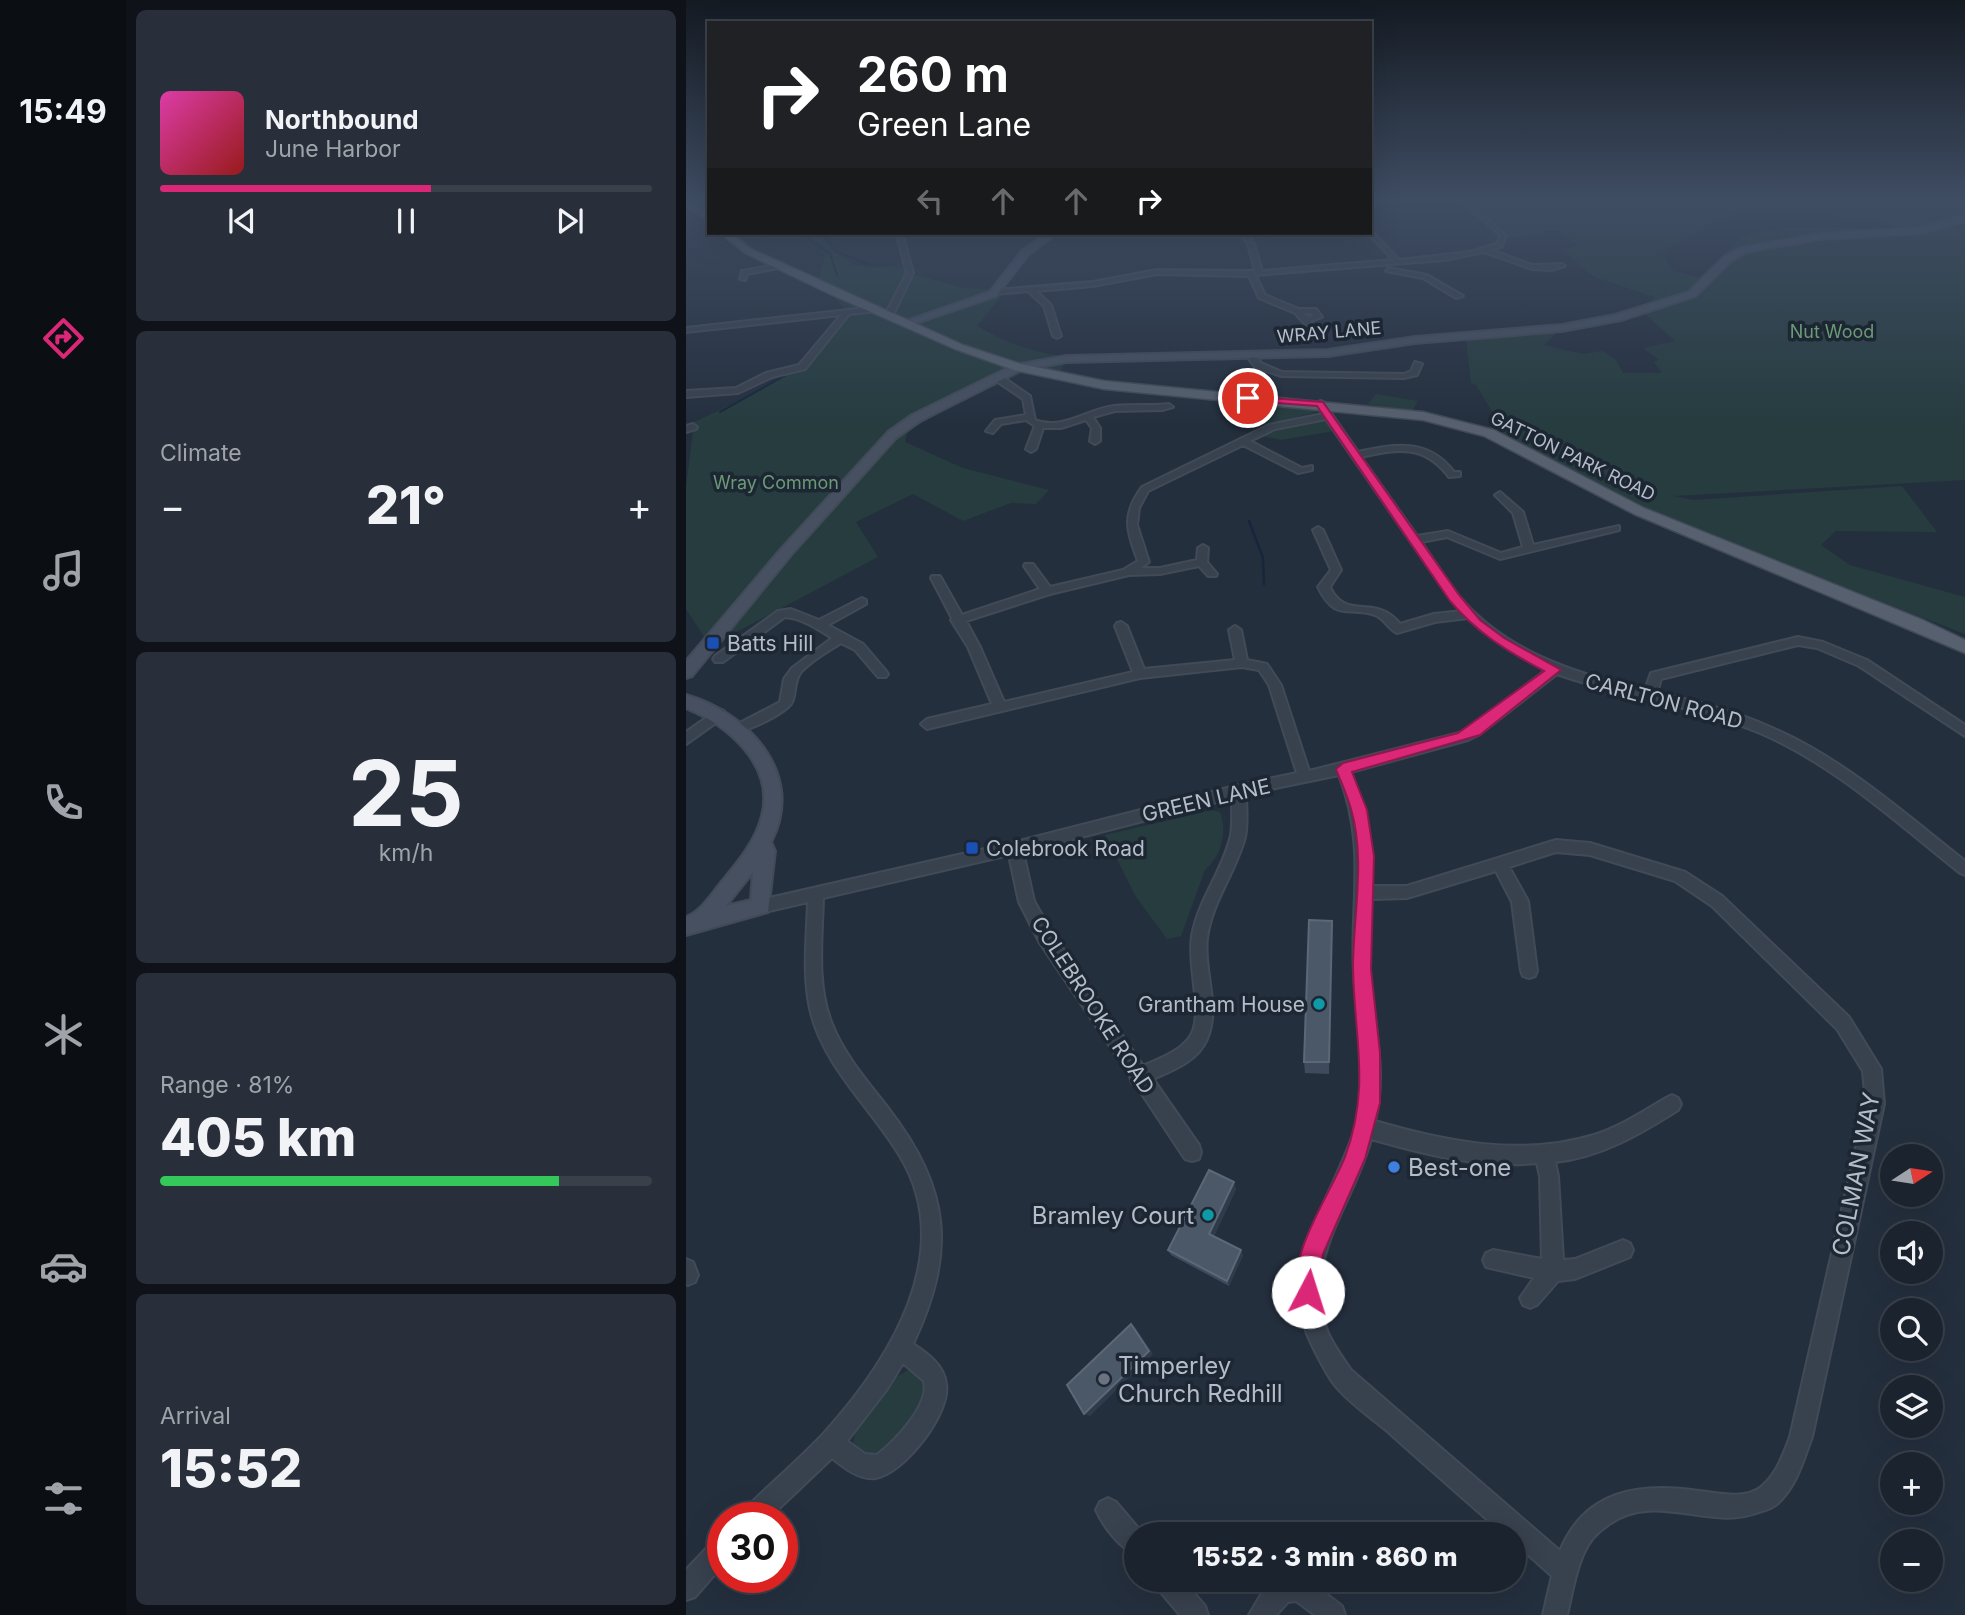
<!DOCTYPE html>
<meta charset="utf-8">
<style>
:root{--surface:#1b232e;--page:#282f3a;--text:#f1f3f6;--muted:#a0a4aa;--line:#39404a;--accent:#db2777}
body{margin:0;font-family:Inter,sans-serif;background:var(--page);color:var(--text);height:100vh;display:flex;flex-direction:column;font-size:26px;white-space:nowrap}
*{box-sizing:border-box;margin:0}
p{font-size:23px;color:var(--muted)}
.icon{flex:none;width:38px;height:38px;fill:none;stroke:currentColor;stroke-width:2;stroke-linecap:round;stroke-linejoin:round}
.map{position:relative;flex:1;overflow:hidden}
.sheet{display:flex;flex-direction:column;gap:10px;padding:10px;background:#0f1319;width:560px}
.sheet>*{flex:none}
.hud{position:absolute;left:21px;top:21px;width:665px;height:214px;border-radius:0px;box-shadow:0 7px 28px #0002,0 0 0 2px var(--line);background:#202124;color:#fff;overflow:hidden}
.needle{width:46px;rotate:78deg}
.controls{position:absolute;left:1194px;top:1144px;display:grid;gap:14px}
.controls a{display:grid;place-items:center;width:63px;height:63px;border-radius:50%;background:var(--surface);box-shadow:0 7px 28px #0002,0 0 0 2px var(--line);font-size:35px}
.speed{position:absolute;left:21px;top:1502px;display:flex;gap:14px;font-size:35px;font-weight:700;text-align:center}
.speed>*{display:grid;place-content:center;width:91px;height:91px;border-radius:50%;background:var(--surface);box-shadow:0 7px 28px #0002,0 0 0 2px var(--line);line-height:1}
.speed .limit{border:10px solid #d22;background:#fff;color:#111}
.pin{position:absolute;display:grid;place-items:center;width:60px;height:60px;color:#fff;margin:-30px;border:4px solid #fff;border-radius:50%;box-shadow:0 2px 7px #0007}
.me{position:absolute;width:77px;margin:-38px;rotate:5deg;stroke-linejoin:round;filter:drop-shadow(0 0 5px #0008)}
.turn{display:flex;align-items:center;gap:24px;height:147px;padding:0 35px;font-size:32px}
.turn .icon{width:91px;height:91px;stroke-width:2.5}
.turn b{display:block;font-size:49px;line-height:60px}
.lanes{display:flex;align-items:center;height:66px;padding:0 35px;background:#0003;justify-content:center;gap:35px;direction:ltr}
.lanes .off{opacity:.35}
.big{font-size:52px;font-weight:800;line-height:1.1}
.sheet .widget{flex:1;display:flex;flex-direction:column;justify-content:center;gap:10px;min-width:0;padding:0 24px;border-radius:10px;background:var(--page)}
.sheet .dial{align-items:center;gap:0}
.dial b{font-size:91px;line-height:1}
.song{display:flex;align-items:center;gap:21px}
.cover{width:84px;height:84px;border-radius:10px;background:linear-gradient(135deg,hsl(320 70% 55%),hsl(0 70% 35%))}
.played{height:7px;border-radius:4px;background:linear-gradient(90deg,var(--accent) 55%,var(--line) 55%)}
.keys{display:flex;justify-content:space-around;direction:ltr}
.heat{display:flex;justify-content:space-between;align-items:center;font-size:38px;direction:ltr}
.charge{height:10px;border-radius:5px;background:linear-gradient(90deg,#34c759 81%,var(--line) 0)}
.trip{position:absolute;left:438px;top:1522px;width:402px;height:70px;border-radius:35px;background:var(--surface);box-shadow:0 7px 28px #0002,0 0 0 2px var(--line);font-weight:800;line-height:70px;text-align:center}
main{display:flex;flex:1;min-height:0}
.menu{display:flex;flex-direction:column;width:126px;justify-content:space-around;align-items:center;background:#0b0e12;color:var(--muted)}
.menu .icon{width:49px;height:49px}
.menu .current{color:var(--accent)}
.menu b{font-size:32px;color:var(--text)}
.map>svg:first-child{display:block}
.green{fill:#263c3f;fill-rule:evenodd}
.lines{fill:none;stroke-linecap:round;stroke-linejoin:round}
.stream-far1{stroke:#17263c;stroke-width:2}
.stream{stroke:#17263c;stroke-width:2.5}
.street-casing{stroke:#414a57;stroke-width:4}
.secondary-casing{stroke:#414a57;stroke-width:4}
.primary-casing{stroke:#414a57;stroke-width:3}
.street{fill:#38414e;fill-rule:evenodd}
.secondary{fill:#465061;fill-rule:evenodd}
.primary{fill:#56606e;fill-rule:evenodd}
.wall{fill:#3f4b5c}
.shaded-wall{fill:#2f3b4b}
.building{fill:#4b5868;stroke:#5c6777;stroke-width:2}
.route{fill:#db2777;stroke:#8e194d;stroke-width:2}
.transit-dot{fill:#1a4fb4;stroke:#1d2633;stroke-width:2.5}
.culture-dot{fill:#0f9aa8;stroke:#1d2633;stroke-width:2.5}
.shop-dot{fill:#3f7fe0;stroke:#1d2633;stroke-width:2.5}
.worship-dot{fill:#6b7280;stroke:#1d2633;stroke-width:2.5}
.labels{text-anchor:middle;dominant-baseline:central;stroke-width:7;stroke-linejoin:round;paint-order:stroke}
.far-park-label{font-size:18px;fill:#6b9a76;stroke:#1d2633}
.far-street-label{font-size:18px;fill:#b4bcc9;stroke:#1d2633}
.poi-label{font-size:21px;fill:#b4bcc9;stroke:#1d2633;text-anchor:start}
.street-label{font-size:21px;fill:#b4bcc9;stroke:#1d2633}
.near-poi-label{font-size:24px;fill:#b4bcc9;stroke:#1d2633;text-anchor:start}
.near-street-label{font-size:24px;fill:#b4bcc9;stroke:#1d2633}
</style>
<main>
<nav class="menu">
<b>15:49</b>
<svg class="icon current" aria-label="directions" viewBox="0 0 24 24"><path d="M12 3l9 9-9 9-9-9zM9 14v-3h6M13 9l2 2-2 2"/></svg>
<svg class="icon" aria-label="music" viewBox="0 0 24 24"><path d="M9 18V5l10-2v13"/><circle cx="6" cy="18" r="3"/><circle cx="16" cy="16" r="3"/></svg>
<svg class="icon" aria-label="phone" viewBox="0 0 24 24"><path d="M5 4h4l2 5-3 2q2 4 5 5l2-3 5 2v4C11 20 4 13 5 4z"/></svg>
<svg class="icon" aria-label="climate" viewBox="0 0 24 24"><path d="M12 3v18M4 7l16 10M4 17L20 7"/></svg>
<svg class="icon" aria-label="car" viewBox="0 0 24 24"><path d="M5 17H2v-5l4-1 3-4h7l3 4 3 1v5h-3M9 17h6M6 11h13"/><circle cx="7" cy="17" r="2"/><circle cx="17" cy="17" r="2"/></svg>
<svg class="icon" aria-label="filters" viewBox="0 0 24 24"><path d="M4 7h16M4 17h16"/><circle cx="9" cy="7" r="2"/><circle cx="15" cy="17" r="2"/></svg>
</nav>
<section class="sheet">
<div class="widget">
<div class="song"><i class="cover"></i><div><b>Northbound</b><p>June Harbor</p></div></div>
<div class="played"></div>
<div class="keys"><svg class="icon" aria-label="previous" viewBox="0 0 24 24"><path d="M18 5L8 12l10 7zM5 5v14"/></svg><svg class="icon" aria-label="pause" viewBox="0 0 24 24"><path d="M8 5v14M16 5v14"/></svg><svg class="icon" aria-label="next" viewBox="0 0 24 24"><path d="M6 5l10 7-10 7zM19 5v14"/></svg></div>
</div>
<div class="widget"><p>Climate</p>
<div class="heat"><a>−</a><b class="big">21°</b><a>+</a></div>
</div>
<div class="widget dial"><b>25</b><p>km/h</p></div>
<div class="widget"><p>Range · 81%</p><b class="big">405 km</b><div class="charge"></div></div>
<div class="widget"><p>Arrival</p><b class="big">15:52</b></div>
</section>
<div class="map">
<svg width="1279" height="1615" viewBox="0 0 1279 1615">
<rect width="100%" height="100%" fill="#242f3e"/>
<g class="green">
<path d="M778,200h501v280l-291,16 19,4 209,-14 35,46 -101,-1 -15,14 29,20 115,32v37l-335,-130 -141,-71 4,-20 -17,-28 -5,-2 -5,-44 93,-8 -15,14 39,9 20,-3 13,9 7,13h39l-8,-11 5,-2 -16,-12 32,-7 -31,-28v-5l11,-11 -61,-20 -32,-27 16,-5 -21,-15 -13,1v4l-35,3 -31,-30zM1129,208l21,9 51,7 13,6c-35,-1 -131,-9 -158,8 -15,9 -27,27 -37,41l-32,-8 -11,-19 74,-40 27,1z"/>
<path d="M133,233c26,35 41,37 83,32l10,9 51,14 32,1 9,4 -27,33c30,18 56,26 90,31l-7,16 -25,-6 -96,46 -31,18 -3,11 58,26 86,22 -13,14 -25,-1 -48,18 -50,-27 -57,28 22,35 -168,89 -24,-37v-122l8,-65c38,-17 145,-68 151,-111l-12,-17 12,-4 -26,-10 6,-25 -19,-21z"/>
<polygon points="690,394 732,401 725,412 682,404"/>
<polygon points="518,396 630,409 630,412 579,426"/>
<polygon points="635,420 642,423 648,431 595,440 575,436 596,427"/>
<path d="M526,810l8,2c8,19 1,45 -15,58l-24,66 -14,3 -31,-42 -31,-62z"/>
<polygon points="226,1368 237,1372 241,1399 225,1423 193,1456 181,1456 167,1443 169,1433 210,1377"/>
</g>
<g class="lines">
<g class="stream-far1">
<polyline points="133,233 121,237 144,254 151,275"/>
<polyline points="136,233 149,251 184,265"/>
<polyline points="34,412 107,371"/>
</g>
<polyline class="stream" points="563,521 577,558 578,584"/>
<g class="street-casing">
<g id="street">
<path d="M773,200h7l40,36 -4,10 -11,4 41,15 30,-1 3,2 -14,4 -19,-1 -48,-17 -39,8 -190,15 10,20 34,14h17l6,8 -12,4 11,15 -4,2 -22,-25 -36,-15 -10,-22 -92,-2 -64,12 -57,5 15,14 10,31 -4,2 -4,-2 -9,-30 -16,-15 -32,3 -4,-2 4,-2 97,-8 64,-12 98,1 -7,-27 -8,-11h6l8,11 8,27 131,-11 -25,-27h2v-4l29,31 70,-8 28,-8 3,-8 -2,-3zM618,313h7l2,3 -5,1z"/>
<polygon points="210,233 216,233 227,273 207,315 203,317 199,315 221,273"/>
<polygon points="95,264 97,267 61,274 59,280 54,279 56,271"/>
<polygon points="702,268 741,275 777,296 770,298 737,278 700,271"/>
<polygon points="190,307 193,307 193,311 163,314 119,369 86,377 52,393 0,397 0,391 50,388 80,373 113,365 155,315 0,332 0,328"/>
<polygon points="562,354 568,354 575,363 596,372 718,374 725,371 729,362 736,364 731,375 718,378 595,376 569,367 561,356"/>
<path d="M309,376h6l29,20 5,24c28,11 52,-11 79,-14 18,-2 37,0 55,-2l4,3 -11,3 -47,1 -22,6 7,11v13l-5,3 -5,-3 2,-13 -6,-8 -25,8h-18l-7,21 -5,3 -5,-3 9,-23 -9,-6 -25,4 -8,9 -7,-2 9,-11 31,-5 -3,-16 -28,-19z"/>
<path d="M634,401l3,1 35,50c37,-8 70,-14 96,20h6v4l-11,1c-25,-33 -51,-28 -88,-20l56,79 31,-5 53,22 22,-6 -10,-34 -18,-18 5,-3 23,20 10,33 86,-19v4l-119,29 -53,-22 -26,5c12,17 24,36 37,53 47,57 118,79 187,95l6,-17 147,-36 25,5 44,18 98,65v11l-106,-70 -42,-18 -19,-3 -137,34 -4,14c39,8 77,18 113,34 73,31 134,86 195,134v14l-5,-2c-63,-50 -125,-108 -200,-140 -66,-28 -136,-35 -203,-59l-77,60 -12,6 -117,32c15,38 21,74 20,114h36l149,-46 34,3 95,29 37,24 127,121 32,52 3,35 -72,333c-9,24 -15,48 -34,66 -5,5 -12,7 -19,9 -49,20 -104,-22 -151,13 -11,7 -19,16 -24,28 -9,19 -12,41 -17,62h-24l9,-39 -38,-34v-7h-9c-40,-35 -80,-70 -119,-105 -17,-14 -39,-29 -52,-46 -8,-11 -15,-25 -21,-37 -44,-83 32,-161 48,-241 8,-43 -5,-89 -7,-132 -4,-74 13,-126 -15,-199l-93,19c0,14 2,29 -1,43 -9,35 -33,64 -38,101 -4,33 14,69 0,101 -9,22 -34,31 -54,40l46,66 2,7 -2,7 -7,2 -7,-2 -49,-74 -4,-2 -2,-7 -90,-133 -21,-41 -10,-47 -186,43c-1,41 -7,87 9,126 12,31 36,58 56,84 63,82 68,144 25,236 15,10 31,21 33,40 5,29 -42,90 -71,94 -16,2 -32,-11 -43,-20l-62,59h-29l4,-8c26,-26 55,-50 80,-77 65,-72 133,-180 75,-276 -28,-47 -75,-88 -89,-143 -9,-37 -4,-75 -3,-111l-47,11 -5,-2 -3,-5 3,-5 259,-59 224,-57 58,-12 -28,-88 -10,-15 -17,-3 -102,11 -213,51 -6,-5 6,-5 65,-15 -24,-57 -17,-27 1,-2 -21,-40 1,-2h8l22,39 78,-26 -16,-23 1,-2h8l17,23 73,-17 15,-9c-11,-31 -17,-45 4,-74l127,-62 54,-11 -7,-10zM640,419l125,181 11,11 -28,3 -34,10c-24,-31 -54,-2 -70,-37l11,-17 -18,-40 -5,-3 -5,3 18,40 -13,17c17,35 29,19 57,28 10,4 13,14 22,18l38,-11 33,-4c23,22 49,38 78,52l-76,58 -11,5 -150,38 -28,-86 -14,-21 -20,-4 -6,-30 -6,-4 -6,4 6,30 -91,9 -17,-43 -6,-4 -4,1 -2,3 18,46 -129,30 -24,-55 -14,-26 84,-27 79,-19 31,-1 39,-8 9,10h8l1,-2 -10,-12 1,-14 -5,-3 -5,3 -1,12 -37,8h-19l8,-6 -12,-37 2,-17 9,-17 95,-46 55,28 14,-3v-4l-10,2 -52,-27 25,-12zM546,798c0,12 1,25 -1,37 -8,36 -33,65 -39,101 -5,29 11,74 0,97 -8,17 -33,26 -49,33l-91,-133 -18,-32 -11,-49zM870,852l34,3 85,26 37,25 125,123 26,42 3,33 -76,333c-7,18 -13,37 -29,50 -16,13 -44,6 -62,4 -59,-9 -114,-1 -139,60l-209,-181c-8,-12 -17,-24 -23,-37 -29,-71 26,-129 43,-194 53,15 110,30 166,24l3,13 2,83 -49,-9 -7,3 -3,7 3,7 48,11 -14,20 3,7 7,3 7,-3 21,-24 17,-2 55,-22 3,-7 -3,-7 -7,-3 -48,19 -12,1 -5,-84 -3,-14c46,-5 85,-28 123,-52l3,-6 -3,-6 -6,-3 -6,3c-24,14 -46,29 -72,37 -72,22 -148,7 -219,-14 12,-48 -1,-96 -5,-146 -2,-25 0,-50 1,-76l36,-1 89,-27 16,31 9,69 2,5 6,2 6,-2 2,-5 -9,-70 -19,-34zM217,1363l21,18c6,24 -29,60 -47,74l-12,-1 -18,-13 40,-52z"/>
<polygon points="7,424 11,427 10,429 0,432 0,426"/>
<path d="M176,598l4,2v4l-38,21 35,19 23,27 2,3 -2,3h-8l-23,-27 -14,-7c-14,9 -29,17 -40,29 -8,10 -4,20 -9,30 -4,10 -46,31 -56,29l-1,-3 1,-3 44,-23 4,-23 8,-11 40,-30c-14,-9 -31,-20 -47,-21l-62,45h-8l-2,-3 2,-3 63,-45 13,-2 28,11z"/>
<polygon points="33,709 38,711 39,714 38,717 0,744 0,732"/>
<polygon points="0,1259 7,1262 12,1275 9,1282 2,1285 0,1284"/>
<path d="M422,1498l8,4 28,33h-8v20c-16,-7 -33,-29 -40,-45l4,-8z"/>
<polygon points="37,1535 37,1565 9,1597 0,1600 0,1570 29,1539"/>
<polygon points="469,1580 497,1580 519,1606 522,1615 494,1615 472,1589"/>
<polygon points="593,1580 621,1580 626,1583 656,1606 659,1615 629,1615 610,1601 602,1602 590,1615 563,1615 576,1593"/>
</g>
</g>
<g class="secondary-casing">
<g id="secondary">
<polygon points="1279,215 1279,221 1235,233 1134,239 1061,252 1046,260 1009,296 935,320 876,331 729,343 642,356 381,362 335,370 234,421 210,438 105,555 6,676 0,678 0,661 95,549 202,432 226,415 328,365 381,356 642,350 729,337 876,325 929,315 1003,292 1039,256 1055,248 1134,234 1235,228"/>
<polygon points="362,233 371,233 342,255 310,296 224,325 215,323 304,292 336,251"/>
<path d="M0,695c63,18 120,80 85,147l4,9 -7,61 -82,23v-18c14,-4 28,-26 37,-37 16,-19 33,-40 39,-64 13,-51 -34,-91 -76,-108zM67,872l-2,28 -25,6z"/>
</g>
</g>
<g class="primary-casing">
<g id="primary">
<polygon points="0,200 23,214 23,221 0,207"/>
<polygon points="34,233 45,233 65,249 277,345 335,364 418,381 737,412 808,430 958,508 1237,620 1279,640 1279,653 948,514 798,436 737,420 418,389 328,370 269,349 144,294 59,253"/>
</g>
</g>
<use href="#street" class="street"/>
<use href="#secondary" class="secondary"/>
<use href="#primary" class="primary"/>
</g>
<g class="wall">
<polygon points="646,921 643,1074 619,1073 618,1062"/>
<polygon points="550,1189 528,1236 557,1255 543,1286 485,1255 482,1250"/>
</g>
<g class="shaded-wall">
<polygon points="548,1182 550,1189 526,1240 523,1234"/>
<polygon points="555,1250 557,1255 543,1286 541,1281"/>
<polygon points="445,1324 450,1328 467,1354 404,1416 398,1414"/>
</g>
<g class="building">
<polygon points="623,920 646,921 643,1062 618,1062"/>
<polygon points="523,1170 548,1182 523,1234 555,1250 541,1281 482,1250"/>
<polygon points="445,1324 463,1351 398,1414 381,1385"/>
</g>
<linearGradient id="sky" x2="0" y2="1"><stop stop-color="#141a22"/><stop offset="0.47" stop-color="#3f4d63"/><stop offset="1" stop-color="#3f4d63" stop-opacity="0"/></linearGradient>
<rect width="1279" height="426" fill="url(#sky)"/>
<path class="route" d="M559,396l78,6 136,193 21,25 24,18 57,32 -81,65 -128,37 15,38 7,46 -3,113 9,84v50l-15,56 -42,95 -7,47 -8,3 -8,-3c-17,-41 30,-106 45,-144 26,-71 9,-119 8,-189 0,-52 13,-108 -2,-159 -4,-14 -10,-27 -15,-40l7,-6 115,-30 86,-62c-37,-20 -67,-38 -94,-70l-133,-195 -69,-5z"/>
<g class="transit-dot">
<rect x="20" y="636" width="14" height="14" rx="3.5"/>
<rect x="279" y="841" width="14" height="14" rx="3.5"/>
</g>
<g class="culture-dot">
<circle cx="633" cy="1004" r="7"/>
<circle cx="522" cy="1215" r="7"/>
</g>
<circle class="shop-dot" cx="708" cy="1167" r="7"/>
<circle class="worship-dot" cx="418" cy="1379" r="7"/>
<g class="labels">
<g class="far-park-label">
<text x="1146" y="331">Nut Wood</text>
<text x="90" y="482">Wray Common</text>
</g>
<g class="far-street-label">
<text transform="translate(643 332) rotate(-5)">WRAY LANE</text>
<text transform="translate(887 456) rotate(26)">GATTON PARK ROAD</text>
</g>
<g class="poi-label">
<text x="41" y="643">Batts Hill</text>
<text x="300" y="848">Colebrook Road</text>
<text x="619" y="1004" text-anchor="end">Grantham House</text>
</g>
<g class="street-label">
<text transform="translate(978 701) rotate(15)">CARLTON ROAD</text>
<text transform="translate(520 800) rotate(-13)">GREEN LANE</text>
<text transform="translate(407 1005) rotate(57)">COLEBROOKE ROAD</text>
</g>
<g class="near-poi-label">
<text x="722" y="1167">Best-one</text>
<text x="508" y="1215" text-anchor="end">Bramley Court</text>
<text x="432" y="1365">Timperley<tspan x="432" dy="28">Church Redhill</tspan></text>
</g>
<g class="near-street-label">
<text transform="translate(1170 1174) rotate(-79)">COLMAN WAY</text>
</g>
</g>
</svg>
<div class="controls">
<a><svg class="needle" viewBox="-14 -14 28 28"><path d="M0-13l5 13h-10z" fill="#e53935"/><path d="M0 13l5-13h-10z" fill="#a0a4aa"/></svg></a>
<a><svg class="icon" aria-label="sound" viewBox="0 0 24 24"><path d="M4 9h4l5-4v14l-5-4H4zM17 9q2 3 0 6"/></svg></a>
<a><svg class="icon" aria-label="search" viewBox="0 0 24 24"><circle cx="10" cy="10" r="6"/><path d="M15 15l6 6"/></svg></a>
<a><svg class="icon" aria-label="layers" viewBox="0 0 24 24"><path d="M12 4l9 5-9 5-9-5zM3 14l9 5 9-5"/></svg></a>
<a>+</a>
<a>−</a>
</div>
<div class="speed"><div class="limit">30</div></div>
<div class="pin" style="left:562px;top:398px;background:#d93025"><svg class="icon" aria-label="arrive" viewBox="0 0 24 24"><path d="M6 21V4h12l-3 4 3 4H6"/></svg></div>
<svg class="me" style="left:622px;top:1292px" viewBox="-20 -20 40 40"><circle r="19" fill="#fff"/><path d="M0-13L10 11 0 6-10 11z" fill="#db2777"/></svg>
<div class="trip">15:52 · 3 min · 860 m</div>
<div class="hud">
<div class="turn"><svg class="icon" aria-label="right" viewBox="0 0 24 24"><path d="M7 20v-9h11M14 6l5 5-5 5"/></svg><div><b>260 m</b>Green Lane</div></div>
<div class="lanes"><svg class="icon off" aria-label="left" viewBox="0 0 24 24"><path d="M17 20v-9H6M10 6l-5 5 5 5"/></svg><svg class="icon off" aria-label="ahead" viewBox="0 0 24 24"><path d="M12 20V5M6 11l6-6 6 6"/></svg><svg class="icon off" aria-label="ahead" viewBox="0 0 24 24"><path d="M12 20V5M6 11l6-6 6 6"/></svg><svg class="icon" aria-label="right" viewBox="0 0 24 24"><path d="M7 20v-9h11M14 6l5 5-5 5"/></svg></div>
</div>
</div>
</main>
